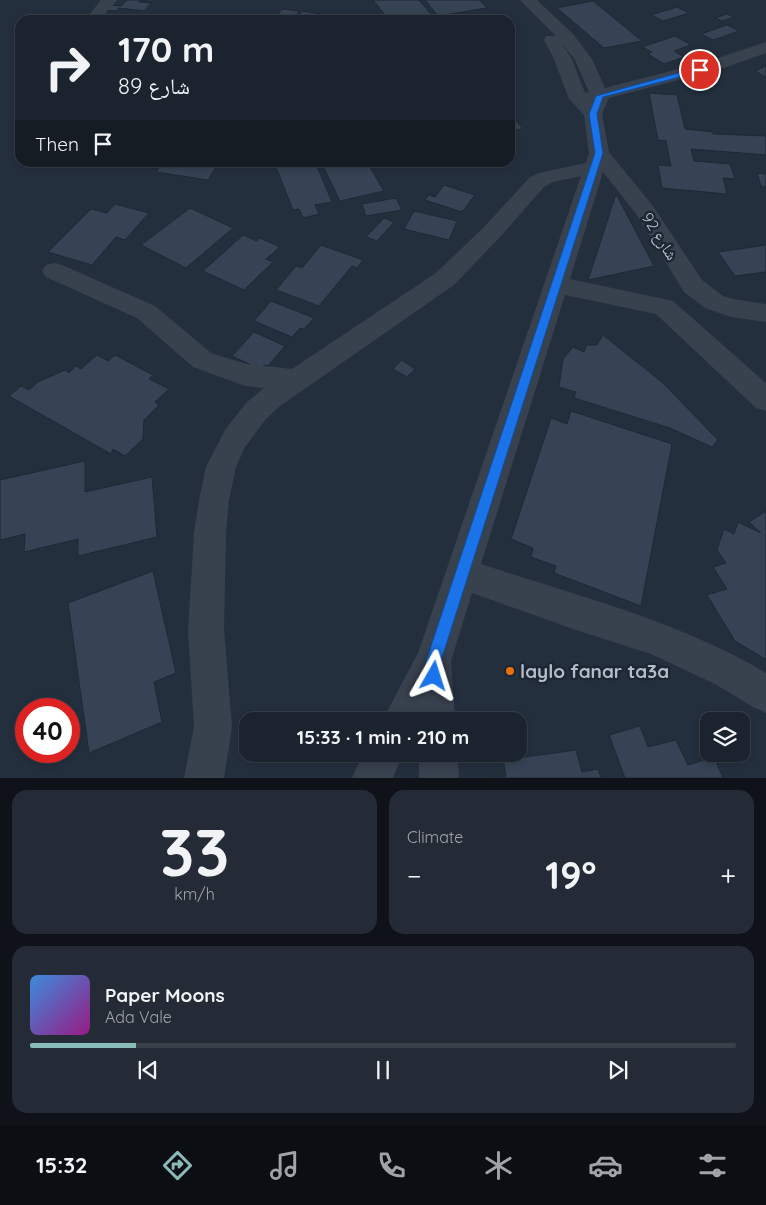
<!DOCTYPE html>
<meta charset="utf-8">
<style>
:root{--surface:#1b232e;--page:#242b36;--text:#f1f3f6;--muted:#a0a4aa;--line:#39404a;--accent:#8bbbb9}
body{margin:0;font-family:Quicksand,"Noto Naskh Arabic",sans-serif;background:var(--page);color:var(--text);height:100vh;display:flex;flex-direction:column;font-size:19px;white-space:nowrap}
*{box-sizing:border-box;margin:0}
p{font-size:16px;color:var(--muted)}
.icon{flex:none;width:28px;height:28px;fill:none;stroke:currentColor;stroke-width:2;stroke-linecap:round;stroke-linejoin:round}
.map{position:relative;height:778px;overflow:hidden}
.details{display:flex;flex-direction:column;gap:12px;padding:12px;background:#0f1319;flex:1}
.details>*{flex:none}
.hud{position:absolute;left:15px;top:15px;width:500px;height:152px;border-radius:15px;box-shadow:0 2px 8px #0003,0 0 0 1px var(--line);background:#1b232e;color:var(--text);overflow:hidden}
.tools{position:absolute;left:700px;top:712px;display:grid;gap:10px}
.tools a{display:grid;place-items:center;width:50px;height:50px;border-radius:10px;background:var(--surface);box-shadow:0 2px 8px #0003,0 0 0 1px var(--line);font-size:25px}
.speed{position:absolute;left:15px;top:698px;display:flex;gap:10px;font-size:25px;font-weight:700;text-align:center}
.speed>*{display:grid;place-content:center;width:65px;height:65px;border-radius:50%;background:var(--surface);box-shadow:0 2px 8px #0003,0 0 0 1px var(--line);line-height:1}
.speed .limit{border:8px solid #d22;background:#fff;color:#111}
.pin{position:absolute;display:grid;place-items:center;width:42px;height:42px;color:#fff;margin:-21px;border:2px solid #fff;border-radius:50%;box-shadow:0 1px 5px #0007}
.me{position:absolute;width:55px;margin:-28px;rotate:6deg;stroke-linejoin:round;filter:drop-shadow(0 0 4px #0008)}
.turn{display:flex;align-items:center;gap:18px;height:105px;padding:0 20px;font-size:22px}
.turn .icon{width:65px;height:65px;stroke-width:2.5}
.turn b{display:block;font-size:35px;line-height:42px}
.then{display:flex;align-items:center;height:48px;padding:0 20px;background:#0003;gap:10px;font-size:19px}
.big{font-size:38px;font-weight:800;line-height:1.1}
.details .widget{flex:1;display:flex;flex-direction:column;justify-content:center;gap:8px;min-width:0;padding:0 18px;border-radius:15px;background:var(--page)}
.details .dial{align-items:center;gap:0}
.dial b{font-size:65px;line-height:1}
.song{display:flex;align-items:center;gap:15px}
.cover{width:60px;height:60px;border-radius:8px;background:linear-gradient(135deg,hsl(210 70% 55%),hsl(310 70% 35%))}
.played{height:5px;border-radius:2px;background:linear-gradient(90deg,var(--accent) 15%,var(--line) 15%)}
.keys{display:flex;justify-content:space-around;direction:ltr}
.heat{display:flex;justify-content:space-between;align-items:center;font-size:28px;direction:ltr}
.details .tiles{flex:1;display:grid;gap:12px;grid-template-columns:1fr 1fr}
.widget:last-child{grid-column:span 2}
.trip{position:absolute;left:239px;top:712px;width:288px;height:50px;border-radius:15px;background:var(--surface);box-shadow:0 2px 8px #0003,0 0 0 1px var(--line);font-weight:800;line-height:50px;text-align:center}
.tabs{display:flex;height:80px;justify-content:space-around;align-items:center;background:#0b0e12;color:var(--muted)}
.tabs .icon{width:35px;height:35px}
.tabs .active{color:var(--accent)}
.tabs b{font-size:22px;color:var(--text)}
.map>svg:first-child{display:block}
.building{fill:#364354;stroke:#1f2835}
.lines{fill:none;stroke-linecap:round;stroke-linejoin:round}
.minor{fill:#38414e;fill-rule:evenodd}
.route{fill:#1a73e8;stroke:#114b97}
.food-dot{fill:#e8710a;stroke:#1d2633;stroke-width:2}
.labels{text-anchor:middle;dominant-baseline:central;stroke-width:5;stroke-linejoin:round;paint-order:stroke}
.street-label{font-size:16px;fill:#b4bcc9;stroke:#1d2633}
.near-poi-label{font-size:19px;font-weight:bold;fill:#b4bcc9;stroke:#1d2633;text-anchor:start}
</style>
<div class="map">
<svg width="766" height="778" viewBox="0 0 766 778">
<rect width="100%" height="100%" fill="#242f3e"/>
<g class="building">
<polygon points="127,0 157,0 155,2 140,0 139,2 151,3 144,11 119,8 116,11 105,10 110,5 121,6"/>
<polygon points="373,0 419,0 436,20 389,20"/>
<polygon points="425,0 479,0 487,8 438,16"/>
<polygon points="593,1 642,41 604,48 557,8"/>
<polygon points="677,7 689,13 663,21 651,15"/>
<polygon points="282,9 299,11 293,20 273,20"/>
<polygon points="302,11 320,14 315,20 295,20"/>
<polygon points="727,14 734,17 723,21 715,18"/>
<polygon points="454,15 459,20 442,20 440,17"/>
<polygon points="727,25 739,31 713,40 701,34"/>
<polygon points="675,36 691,45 674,51 684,57 664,64 648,54 652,52 642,47"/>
<polygon points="766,66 766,77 755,71"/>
<polygon points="649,93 677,95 685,129 713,132 713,134 766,136 766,155 691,149 694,161 730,164 735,179 723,178 727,194 662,188 658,165 671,166 666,141 658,140"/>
<polygon points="510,113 523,129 510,131"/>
<polygon points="164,162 219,162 208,180 156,172"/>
<polygon points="274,162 315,162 332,202 315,205 319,214 303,218 299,209 293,210"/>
<polygon points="321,162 367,162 384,191 340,201"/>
<polygon points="378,162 394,162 395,165 380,168"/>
<polygon points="757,173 766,174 766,187 761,186"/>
<polygon points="444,185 475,195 462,212 425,200 429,195 435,197"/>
<polygon points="616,194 654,266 588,280"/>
<polygon points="396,198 402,210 366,216 362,204"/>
<polygon points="115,204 149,213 125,240 116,237 92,265 48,252 91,209 107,213"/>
<polygon points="190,208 233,228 186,268 141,245"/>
<polygon points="414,211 457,221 449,240 404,229"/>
<polygon points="384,218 394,222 377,241 366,237"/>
<polygon points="243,235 257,241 260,238 280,247 266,259 273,262 244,290 203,271"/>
<polygon points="321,245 363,260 357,268 352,266 319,306 276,290 296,266 302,268"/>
<polygon points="766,245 766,272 735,276 718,252"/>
<polygon points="271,301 314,318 304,329 300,328 292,337 254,321"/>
<polygon points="254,332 285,346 268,366 264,365 260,369 232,356"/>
<polygon points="603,335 663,383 718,440 712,447 670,428 574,398 576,392 559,387 563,359 573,347 584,352 586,345 597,345"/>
<polygon points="97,355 108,361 115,355 153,375 149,379 169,389 155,402 159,405 144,420 143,439 125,456 113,449 111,454 9,396 21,386 29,390 38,382 65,370 69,373 76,366 81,369"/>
<polygon points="402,360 415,369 407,377 393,369"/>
<polygon points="571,411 672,444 641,606 554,573 556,566 531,557 533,548 511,539 551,418 567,424"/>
<polygon points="85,461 85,492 152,477 157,537 78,556 78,539 24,552 25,534 0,540 0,480"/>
<polygon points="766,511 766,658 765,659 735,641 707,595 727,589 713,567 726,563 717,550 724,529 734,534 738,522 761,533 749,522"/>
<polygon points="153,571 176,673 154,682 162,722 89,753 68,603"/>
<polygon points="640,726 648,747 676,740 688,765 714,757 723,778 625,778 609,735"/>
<polygon points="576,750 582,772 598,769 601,778 494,778 506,776 503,760"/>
</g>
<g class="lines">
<g class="minor">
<polygon points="101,0 117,0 100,20 85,20"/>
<path d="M520,0h17l36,34 19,25 13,29 104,-27 57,-19v11l-45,16 -112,29 -7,16 7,38 44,54 49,74 21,16 10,3 33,5v18l-35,-5 -26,-9 -21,-16 -47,-77 -34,-43 -33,107 103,22 93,82v28l-10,-3 -100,-94 -91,-19 -84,269c96,32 198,57 285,109v40l-13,-6 -38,-23 -64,-30 -75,-24 -104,-37 -21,68 4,60h-73l36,-68 163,-477 -28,6 -9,5 -43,49 -47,49 -174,121 -14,13 -21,28 -9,20 -7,33 -3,33 -2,97 8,97 -8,51h-40l10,-51 -6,-97 6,-97 5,-33 7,-33 19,-37 21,-27 18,-15 -19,-2 -52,-19 -56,-49 -91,-41 -4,-6 4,-6 8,-2 8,2 93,41 56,47 35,11 46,5 144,-96 49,-47 45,-49 9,-4 47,-10 3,-10 -5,-38 -15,-16 -15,-40 -10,-19 2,-4h10zM561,42l14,18 14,32 -4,1 -13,-34z"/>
<polygon points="363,754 403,754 393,778 352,778"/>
<polygon points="419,754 457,754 459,778 419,778"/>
</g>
</g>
<polygon class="route" points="700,67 704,70 703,71 603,97 597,114 603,153 441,661 441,676 439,681 434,683 429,681 426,661 595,153 589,114 596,96"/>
<circle class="food-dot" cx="510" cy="671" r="5"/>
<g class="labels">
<g class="street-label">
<text transform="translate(660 236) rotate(58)">شارع 92</text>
</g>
<g class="near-poi-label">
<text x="520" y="671">laylo fanar ta3a</text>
</g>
</g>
</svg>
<div class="tools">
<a><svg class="icon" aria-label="layers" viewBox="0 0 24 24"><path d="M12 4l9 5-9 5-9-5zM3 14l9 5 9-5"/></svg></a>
</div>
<div class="speed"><div class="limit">40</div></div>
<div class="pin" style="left:700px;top:70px;background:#d93025"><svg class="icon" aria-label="arrive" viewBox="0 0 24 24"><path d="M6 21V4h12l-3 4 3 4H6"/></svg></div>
<svg class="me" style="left:434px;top:676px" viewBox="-20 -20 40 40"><path d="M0-17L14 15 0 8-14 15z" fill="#1a73e8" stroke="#fff" stroke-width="4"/></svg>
<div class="trip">15:33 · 1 min · 210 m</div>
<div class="hud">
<div class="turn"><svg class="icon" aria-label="right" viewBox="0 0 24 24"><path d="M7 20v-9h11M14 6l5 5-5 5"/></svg><div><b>170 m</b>شارع 89</div></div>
<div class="then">Then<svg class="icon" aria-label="arrive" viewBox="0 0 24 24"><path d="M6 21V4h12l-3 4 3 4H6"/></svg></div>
</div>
</div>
<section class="details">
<div class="tiles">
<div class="widget dial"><b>33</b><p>km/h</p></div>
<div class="widget"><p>Climate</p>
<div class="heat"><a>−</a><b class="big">19°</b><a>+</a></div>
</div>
<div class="widget">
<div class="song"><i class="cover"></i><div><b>Paper Moons</b><p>Ada Vale</p></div></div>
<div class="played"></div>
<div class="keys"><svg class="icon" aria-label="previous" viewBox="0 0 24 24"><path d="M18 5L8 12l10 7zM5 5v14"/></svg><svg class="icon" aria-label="pause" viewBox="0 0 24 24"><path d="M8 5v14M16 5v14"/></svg><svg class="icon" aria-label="next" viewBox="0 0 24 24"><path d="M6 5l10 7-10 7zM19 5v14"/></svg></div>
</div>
</div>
</section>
<nav class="tabs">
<b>15:32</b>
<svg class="icon active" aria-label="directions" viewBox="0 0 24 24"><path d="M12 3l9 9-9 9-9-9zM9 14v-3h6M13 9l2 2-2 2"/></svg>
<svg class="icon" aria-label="music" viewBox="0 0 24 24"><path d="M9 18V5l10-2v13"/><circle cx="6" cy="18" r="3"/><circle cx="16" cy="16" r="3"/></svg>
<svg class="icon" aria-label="phone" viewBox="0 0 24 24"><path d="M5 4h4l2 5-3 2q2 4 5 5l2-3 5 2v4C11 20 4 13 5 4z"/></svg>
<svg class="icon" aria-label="climate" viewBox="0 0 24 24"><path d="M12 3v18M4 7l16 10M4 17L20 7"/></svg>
<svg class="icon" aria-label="car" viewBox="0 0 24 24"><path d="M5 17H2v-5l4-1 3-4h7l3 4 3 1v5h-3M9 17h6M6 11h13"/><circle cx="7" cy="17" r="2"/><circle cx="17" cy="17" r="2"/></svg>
<svg class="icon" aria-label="filters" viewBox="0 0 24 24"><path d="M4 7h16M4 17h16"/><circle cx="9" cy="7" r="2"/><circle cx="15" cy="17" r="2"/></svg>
</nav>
